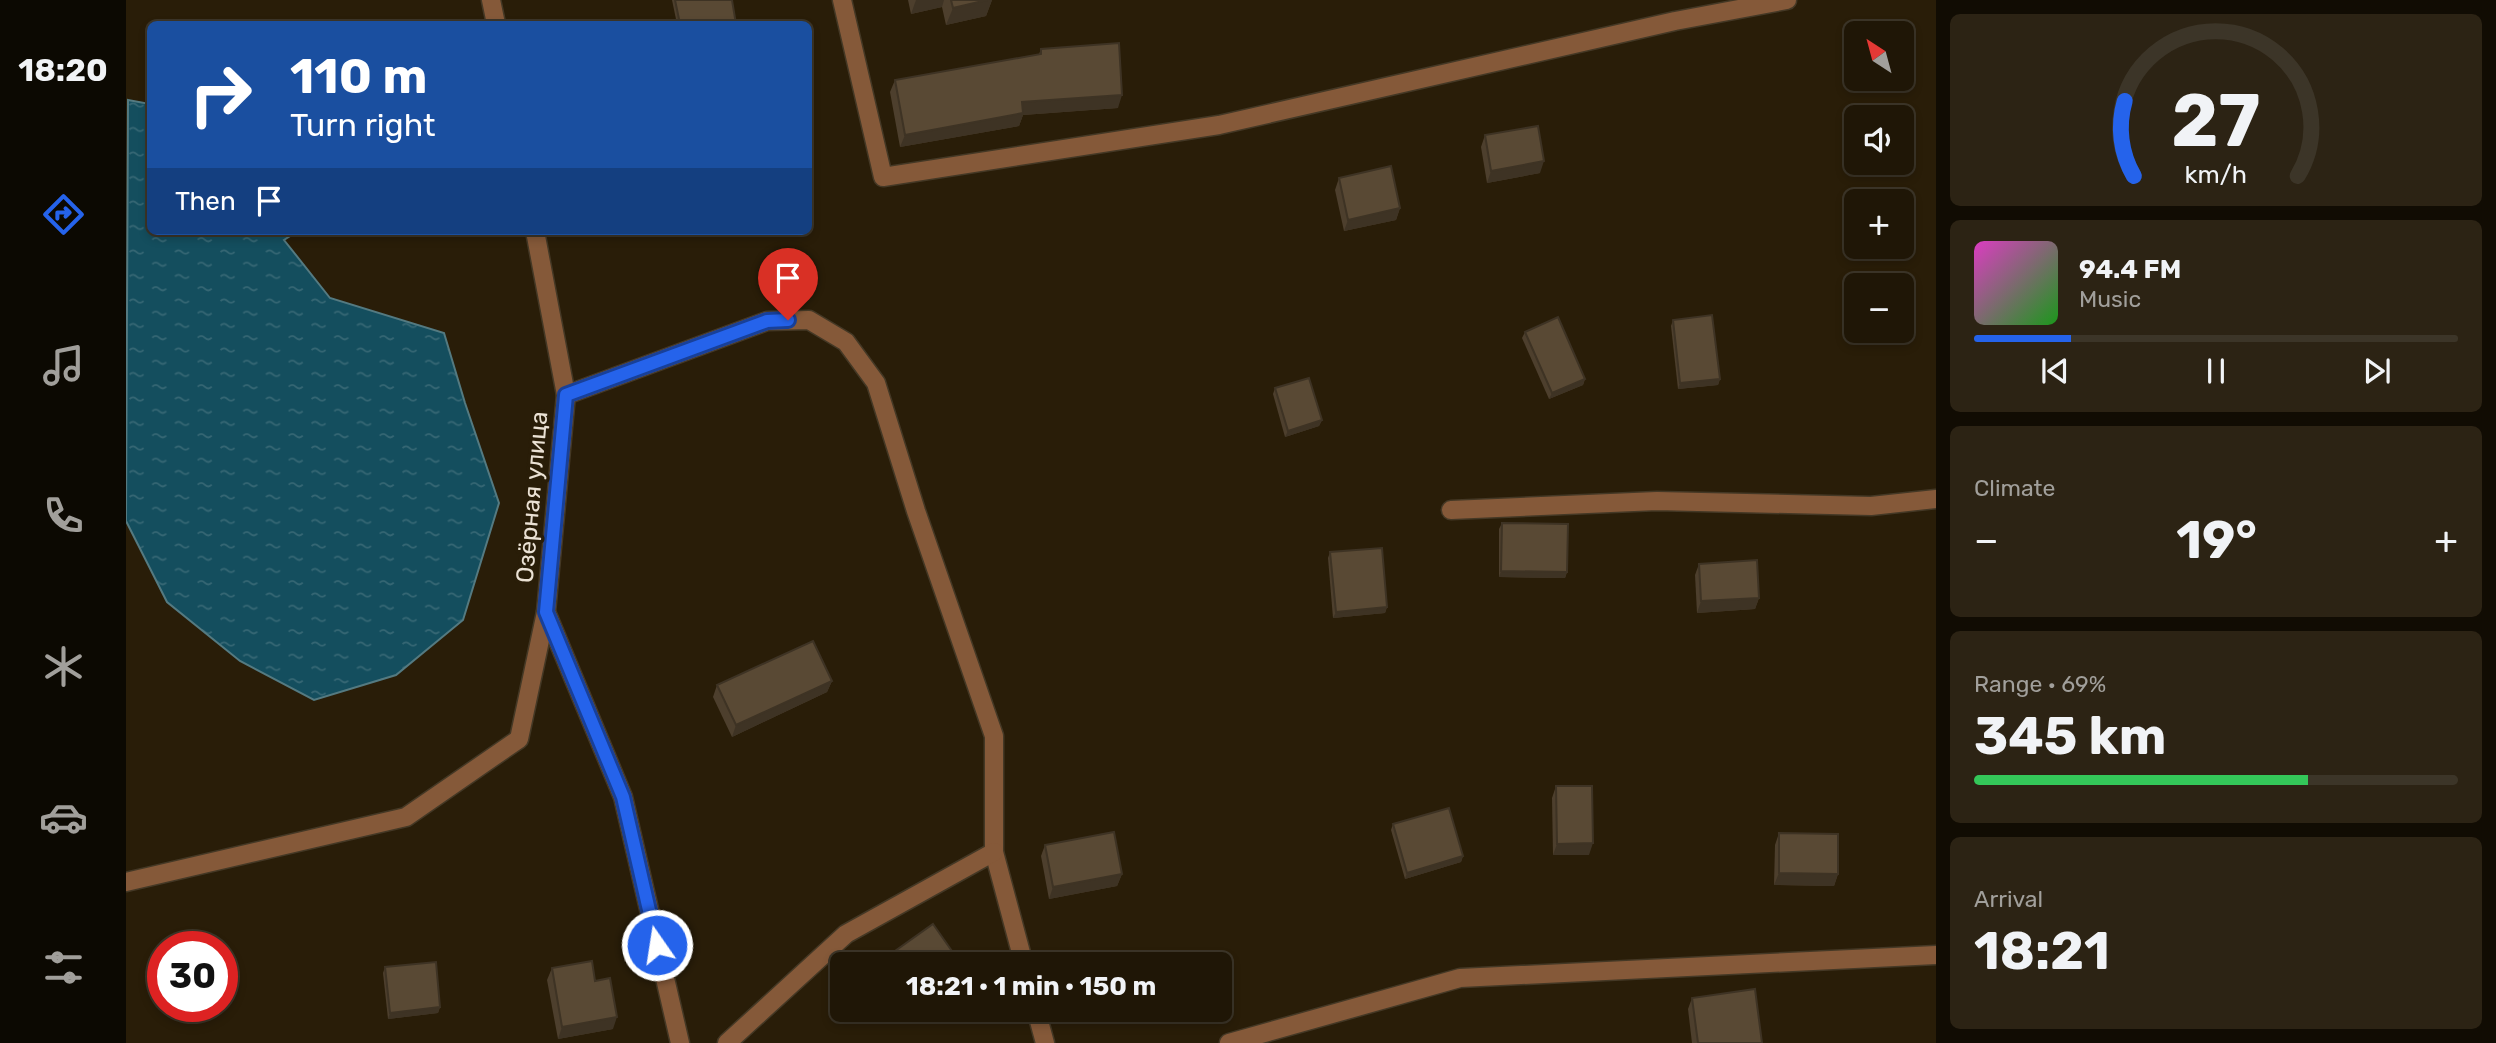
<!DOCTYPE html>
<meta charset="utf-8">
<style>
:root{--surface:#1f1606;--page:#2c2314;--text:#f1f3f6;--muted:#a19f9b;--line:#3c3528;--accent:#2563eb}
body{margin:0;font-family:Rubik,sans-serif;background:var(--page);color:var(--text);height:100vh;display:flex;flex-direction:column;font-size:26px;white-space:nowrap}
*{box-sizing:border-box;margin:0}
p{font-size:23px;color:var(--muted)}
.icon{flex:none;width:38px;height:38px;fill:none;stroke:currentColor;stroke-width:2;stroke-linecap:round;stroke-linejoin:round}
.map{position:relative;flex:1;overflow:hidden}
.sheet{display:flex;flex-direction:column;gap:14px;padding:14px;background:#110c03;width:560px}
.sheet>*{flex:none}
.banner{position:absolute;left:21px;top:21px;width:665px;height:214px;border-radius:10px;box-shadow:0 4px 10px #0003,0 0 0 2px var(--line);background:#1a4fa0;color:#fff;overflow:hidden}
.needle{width:46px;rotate:324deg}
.buttons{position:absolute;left:1718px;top:21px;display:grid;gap:14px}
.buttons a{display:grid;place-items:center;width:70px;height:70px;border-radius:10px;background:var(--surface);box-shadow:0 4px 10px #0003,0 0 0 2px var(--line);font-size:35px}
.speed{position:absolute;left:21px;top:931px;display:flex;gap:14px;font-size:35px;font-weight:700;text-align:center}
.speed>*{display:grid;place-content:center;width:91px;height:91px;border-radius:50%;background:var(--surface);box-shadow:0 4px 10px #0003,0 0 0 2px var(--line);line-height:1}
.speed .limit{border:10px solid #d22;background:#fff;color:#111}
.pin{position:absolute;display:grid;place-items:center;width:60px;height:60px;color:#fff;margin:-72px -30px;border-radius:50% 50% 50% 0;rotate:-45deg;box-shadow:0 0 7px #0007}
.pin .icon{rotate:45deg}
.me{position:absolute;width:77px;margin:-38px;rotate:347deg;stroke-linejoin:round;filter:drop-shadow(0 0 5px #0008)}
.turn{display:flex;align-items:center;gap:24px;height:147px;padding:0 28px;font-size:32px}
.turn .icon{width:91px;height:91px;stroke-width:2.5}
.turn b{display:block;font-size:49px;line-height:60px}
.then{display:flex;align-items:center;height:66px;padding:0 28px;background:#0003;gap:14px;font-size:26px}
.big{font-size:52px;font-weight:700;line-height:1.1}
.sheet .tile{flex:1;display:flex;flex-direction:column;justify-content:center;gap:10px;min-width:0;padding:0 24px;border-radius:10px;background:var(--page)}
.sheet .dial{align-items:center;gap:0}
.dial svg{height:182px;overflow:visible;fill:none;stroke:var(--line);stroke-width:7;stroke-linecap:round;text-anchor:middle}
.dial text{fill:var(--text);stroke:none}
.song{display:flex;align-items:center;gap:21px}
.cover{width:84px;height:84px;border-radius:10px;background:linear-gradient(135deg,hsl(310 70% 55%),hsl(120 70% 35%))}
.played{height:7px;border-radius:4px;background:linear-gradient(90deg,var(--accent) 20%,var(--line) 20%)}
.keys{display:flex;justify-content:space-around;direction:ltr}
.heat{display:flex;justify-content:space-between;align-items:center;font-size:38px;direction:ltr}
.charge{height:10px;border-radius:5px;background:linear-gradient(90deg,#34c759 69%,var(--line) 0)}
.trip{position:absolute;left:704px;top:952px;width:402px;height:70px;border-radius:10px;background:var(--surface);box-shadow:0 4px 10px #0003,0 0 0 2px var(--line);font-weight:700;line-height:70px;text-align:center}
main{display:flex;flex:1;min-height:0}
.dock{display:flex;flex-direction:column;width:126px;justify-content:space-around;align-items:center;background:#0c0902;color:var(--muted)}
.dock .icon{width:49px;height:49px}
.dock .on{color:var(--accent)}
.dock b{font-size:32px;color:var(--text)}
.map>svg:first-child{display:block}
.water{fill:url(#water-ripples);stroke:#547a81;stroke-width:2}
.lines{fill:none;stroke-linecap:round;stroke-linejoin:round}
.minor-casing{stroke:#443825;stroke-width:21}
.minor{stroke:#855939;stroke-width:18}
.wall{fill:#4d3f2d}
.shaded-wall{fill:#3e3324}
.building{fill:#594934;stroke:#3e3324;stroke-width:2}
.route-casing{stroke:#184099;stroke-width:18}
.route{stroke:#2563eb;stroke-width:12}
.labels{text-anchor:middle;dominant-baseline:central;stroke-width:7;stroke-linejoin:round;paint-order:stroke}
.street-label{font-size:24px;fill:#eae1d4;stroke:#291d08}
</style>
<main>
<nav class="dock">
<b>18:20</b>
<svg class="icon on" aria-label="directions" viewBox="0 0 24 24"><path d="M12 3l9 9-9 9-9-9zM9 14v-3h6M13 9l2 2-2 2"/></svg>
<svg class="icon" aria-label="music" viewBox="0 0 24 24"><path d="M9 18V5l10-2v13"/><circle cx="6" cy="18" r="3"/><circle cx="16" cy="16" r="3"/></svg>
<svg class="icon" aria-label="phone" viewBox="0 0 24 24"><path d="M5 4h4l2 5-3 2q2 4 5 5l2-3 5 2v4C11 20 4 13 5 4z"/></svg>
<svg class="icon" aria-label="climate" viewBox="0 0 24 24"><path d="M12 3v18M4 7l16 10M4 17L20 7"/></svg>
<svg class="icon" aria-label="car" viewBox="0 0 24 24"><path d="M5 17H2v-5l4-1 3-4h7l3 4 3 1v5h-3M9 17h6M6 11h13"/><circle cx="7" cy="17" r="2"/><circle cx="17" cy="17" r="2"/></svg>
<svg class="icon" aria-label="filters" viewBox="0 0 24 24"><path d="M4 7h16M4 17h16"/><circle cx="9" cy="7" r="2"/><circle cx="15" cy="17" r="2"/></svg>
</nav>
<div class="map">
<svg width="1810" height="1043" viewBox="0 0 1810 1043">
<defs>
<pattern id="water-ripples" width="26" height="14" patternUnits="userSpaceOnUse" patternTransform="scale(1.75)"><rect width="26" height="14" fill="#144e5e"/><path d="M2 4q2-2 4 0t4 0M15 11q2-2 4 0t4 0" fill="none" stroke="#366774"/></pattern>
</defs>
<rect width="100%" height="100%" fill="#291d08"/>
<polygon class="water" points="2,100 24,104 24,231 172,231 158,240 204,298 318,333 339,403 373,503 337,620 270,675 188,700 114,661 41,602 0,521"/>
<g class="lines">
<g class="minor-casing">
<g id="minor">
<polyline points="365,0 370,24"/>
<polyline points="716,0 757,177 1093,125 1549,21 1661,0"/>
<polyline points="409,231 440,395 420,612 497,797 554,1043"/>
<polyline points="440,395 641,321 683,320 720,342 750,383 790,511 868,736 868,852 898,964"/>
<polyline points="1325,510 1531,501 1745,506 1810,499"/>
<polyline points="0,882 280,817 393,739 420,612"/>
<polyline points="910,1010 919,1043"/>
<polyline points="601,1043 720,934 868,852"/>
<polyline points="1103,1043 1334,978 1810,955"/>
</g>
</g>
<use href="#minor" class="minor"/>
</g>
<g class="wall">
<polygon points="546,0 606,0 610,24 551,24"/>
<polygon points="782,0 866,0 860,16 820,25 816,7 785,14"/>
<polygon points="915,49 992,108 897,115 893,126 774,147 764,92 769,80 913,54"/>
<polygon points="1359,135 1414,173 1361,183 1355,147"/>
<polygon points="1213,178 1274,208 1270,220 1218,231 1209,190"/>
<polygon points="1547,320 1594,379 1592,385 1552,389 1545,326"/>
<polygon points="1399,332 1459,379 1457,385 1423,399 1396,338"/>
<polygon points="1149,388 1196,420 1193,426 1159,437 1147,394"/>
<polygon points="1376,523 1441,572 1439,578 1373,577 1373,529"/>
<polygon points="1204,552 1261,607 1259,613 1207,618 1202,558"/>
<polygon points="1573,564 1633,598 1629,609 1571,613 1569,575"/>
<polygon points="706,681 701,692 606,737 587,697 591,685"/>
<polygon points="1430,786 1463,855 1427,855 1426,798"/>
<polygon points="1267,824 1337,856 1335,862 1279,879 1265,830"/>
<polygon points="1653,833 1712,874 1708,886 1648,885 1649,845"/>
<polygon points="919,845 996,874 991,886 923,899 915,856"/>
<polygon points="762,956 835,964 759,964"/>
<polygon points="259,967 314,1007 312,1013 262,1019 257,973"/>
<polygon points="426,968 469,981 487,1029 432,1039 421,980"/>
<polygon points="1566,998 1636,1043 1566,1043 1562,1009"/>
<polygon points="787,1010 818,1010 797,1024"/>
</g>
<g class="shaded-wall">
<polygon points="790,0 818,0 816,7 785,14"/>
<polygon points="861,0 866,0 860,16 820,25 827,8"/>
<polygon points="996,95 992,108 897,115 893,126 774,147 779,135 896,102"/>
<polygon points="1418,161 1414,173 1361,183 1365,171"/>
<polygon points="1274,208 1270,220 1218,231 1222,220"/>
<polygon points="1459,379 1457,385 1423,399 1426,393"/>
<polygon points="1594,379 1592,385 1552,389 1554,383"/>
<polygon points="1196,420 1193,426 1159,437 1162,431"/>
<polygon points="1375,571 1441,572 1439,578 1373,577"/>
<polygon points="1633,598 1629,609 1571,613 1575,601"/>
<polygon points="1261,607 1259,613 1207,618 1210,612"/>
<polygon points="706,681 701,692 606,737 610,725"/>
<polygon points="1467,843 1463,855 1427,855 1431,844"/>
<polygon points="1337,856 1335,862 1279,879 1281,873"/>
<polygon points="1653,873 1712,874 1708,886 1648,885"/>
<polygon points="996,874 991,886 923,899 927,887"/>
<polygon points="314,1007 312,1013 262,1019 264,1013"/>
<polygon points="805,1010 818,1010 797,1024 802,1012"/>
<polygon points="491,1017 487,1029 432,1039 436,1027"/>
</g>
<g class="building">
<polygon points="549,0 606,0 610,24 554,24"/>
<polygon points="825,0 861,0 827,8"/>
<polygon points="993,43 996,95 896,102 897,113 779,135 769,80 915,54 915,49"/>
<polygon points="1412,126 1418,161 1365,171 1359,135"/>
<polygon points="1265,166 1274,208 1222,220 1213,178"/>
<polygon points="1586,315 1594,379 1554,383 1547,320"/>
<polygon points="1432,317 1459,379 1426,393 1399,332"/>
<polygon points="1183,378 1196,420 1162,431 1149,388"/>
<polygon points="1376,523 1442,524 1441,572 1375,571"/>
<polygon points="1256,548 1261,607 1210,612 1204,552"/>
<polygon points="1631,560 1633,598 1575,601 1573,564"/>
<polygon points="687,641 706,681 610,725 591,685"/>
<polygon points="1430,786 1466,786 1467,843 1431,844"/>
<polygon points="1323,808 1337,856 1281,873 1267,824"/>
<polygon points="988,832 996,874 927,887 919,845"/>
<polygon points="1653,833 1712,834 1712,874 1653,873"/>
<polygon points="807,924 835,964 768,964 762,956"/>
<polygon points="466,961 469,981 484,978 491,1017 436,1027 426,968"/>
<polygon points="310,962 314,1007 264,1013 259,967"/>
<polygon points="1629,989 1636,1043 1572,1043 1566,998"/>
</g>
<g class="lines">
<g class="route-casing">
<polyline id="route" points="531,945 497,797 420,612 440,395 641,321 662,320"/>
</g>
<use href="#route" class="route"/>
</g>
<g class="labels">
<g class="street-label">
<text transform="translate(406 497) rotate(-85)">Озёрная улица</text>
</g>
</g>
</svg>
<div class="buttons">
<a><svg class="needle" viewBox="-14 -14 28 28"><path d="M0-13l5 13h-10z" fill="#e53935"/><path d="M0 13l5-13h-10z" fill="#a19f9b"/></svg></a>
<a><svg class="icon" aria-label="sound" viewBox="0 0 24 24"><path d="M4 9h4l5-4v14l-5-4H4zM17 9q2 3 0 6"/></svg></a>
<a>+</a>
<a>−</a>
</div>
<div class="speed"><div class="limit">30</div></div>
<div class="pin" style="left:662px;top:320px;background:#d93025"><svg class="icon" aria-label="arrive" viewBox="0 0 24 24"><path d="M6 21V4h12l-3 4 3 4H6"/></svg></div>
<svg class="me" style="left:531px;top:945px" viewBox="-20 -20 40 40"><circle r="17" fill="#2563eb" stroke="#fff" stroke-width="3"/><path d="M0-11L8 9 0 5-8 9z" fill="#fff"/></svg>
<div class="trip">18:21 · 1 min · 150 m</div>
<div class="banner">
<div class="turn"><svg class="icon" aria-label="right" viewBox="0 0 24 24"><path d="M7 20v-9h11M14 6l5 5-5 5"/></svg><div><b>110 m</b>Turn right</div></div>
<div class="then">Then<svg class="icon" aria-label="arrive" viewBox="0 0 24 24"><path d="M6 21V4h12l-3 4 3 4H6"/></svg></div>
</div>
</div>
<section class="sheet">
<div class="tile dial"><svg viewBox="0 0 100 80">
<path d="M14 69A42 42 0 1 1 86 69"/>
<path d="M14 69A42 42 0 0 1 10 36" stroke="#2563eb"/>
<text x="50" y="56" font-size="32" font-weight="700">27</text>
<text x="50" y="72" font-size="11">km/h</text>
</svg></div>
<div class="tile">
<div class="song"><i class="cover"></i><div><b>94.4 FM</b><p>Music</p></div></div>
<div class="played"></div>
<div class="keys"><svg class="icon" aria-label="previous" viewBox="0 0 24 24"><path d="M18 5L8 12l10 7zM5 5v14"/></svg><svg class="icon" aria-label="pause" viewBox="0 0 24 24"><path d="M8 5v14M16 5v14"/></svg><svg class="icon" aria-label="next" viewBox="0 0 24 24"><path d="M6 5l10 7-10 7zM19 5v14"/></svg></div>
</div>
<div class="tile"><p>Climate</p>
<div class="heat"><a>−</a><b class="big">19°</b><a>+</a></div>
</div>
<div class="tile"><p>Range · 69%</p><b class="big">345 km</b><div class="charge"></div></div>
<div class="tile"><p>Arrival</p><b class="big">18:21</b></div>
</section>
</main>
